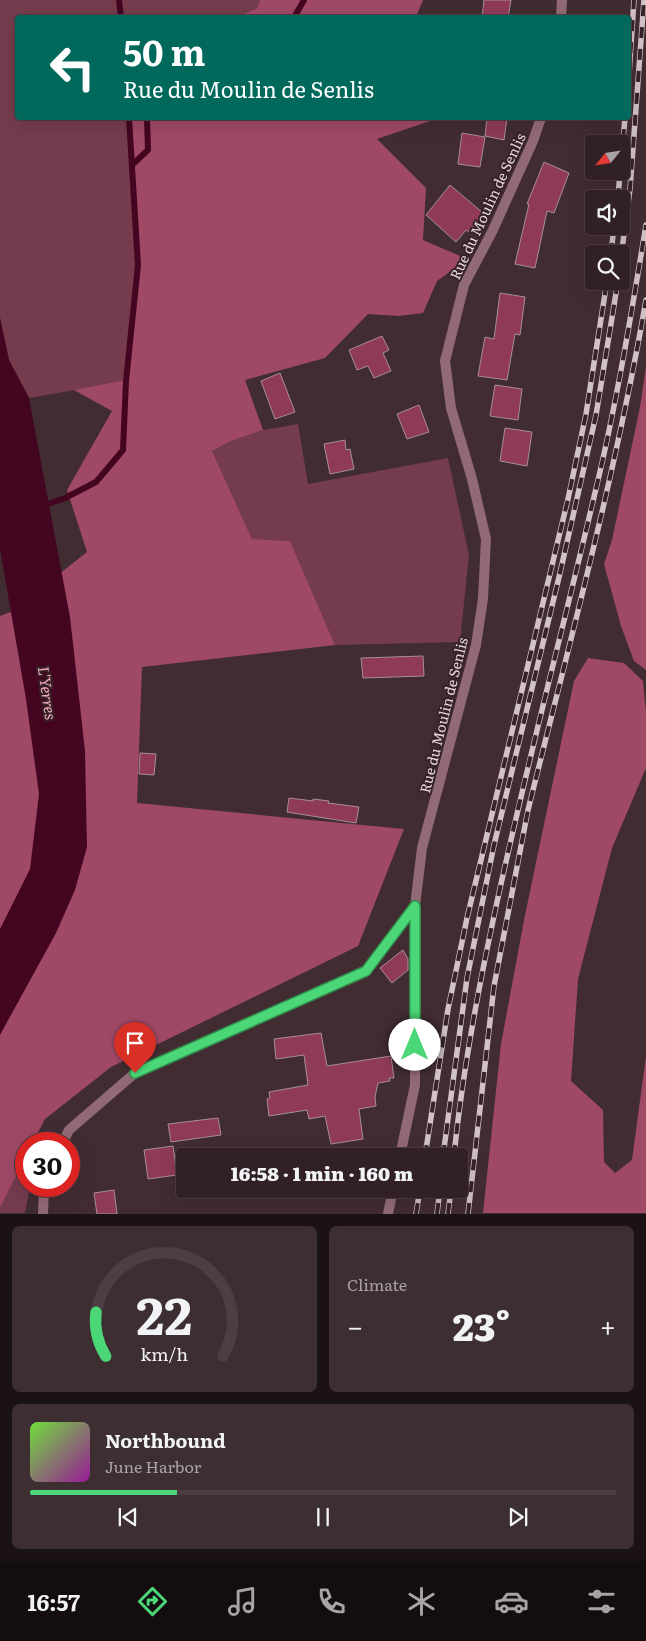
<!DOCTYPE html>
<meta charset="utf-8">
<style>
:root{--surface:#312126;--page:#3d2e32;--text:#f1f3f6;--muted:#a8a3a7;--line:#4c3e43;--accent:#4bd677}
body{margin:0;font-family:Literata,serif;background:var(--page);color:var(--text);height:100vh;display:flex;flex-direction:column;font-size:19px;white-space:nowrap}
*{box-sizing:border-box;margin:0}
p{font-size:16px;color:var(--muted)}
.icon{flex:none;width:28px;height:28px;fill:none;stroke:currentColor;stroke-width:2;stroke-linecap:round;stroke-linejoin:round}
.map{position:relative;height:1214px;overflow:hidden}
.sheet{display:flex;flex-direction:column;gap:12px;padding:12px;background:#1b1215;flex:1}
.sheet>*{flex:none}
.banner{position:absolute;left:15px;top:15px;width:616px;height:105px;border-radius:5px;box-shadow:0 5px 20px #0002,0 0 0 1px var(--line);background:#00695c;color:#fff;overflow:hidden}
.needle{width:32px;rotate:240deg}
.tools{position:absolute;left:585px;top:135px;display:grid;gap:10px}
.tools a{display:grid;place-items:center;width:45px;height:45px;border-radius:5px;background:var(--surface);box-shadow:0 5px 20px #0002,0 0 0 1px var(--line);font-size:25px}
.speed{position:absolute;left:15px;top:1132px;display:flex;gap:10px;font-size:25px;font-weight:700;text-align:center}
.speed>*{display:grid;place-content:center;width:65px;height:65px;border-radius:50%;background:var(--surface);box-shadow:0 5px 20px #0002,0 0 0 1px var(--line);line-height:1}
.speed .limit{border:8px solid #d22;background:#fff;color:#111}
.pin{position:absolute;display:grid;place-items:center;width:42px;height:42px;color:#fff;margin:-51px -21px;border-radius:50% 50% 50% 0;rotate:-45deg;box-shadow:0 0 5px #0007}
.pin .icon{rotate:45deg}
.me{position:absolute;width:55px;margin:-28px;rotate:0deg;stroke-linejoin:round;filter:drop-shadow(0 0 4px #0008)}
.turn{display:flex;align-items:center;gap:18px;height:105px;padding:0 25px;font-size:22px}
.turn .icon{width:65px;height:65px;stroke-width:2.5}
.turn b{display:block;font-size:35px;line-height:42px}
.big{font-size:38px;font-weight:800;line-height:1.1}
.sheet .widget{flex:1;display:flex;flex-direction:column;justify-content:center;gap:8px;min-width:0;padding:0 18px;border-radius:8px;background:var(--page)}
.sheet .dial{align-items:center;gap:0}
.dial svg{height:130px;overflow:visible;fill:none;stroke:var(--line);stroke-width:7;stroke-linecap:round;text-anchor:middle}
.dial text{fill:var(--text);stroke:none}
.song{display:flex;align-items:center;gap:15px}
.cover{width:60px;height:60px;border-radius:8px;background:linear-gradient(135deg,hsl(100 70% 55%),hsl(300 70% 35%))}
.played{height:5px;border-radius:2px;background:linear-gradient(90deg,var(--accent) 25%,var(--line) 25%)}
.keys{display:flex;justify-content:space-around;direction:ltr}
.heat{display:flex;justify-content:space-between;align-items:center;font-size:28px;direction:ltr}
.sheet .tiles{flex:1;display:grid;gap:12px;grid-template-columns:1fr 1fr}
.widget:last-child{grid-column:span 2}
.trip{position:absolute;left:176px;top:1148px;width:292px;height:50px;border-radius:5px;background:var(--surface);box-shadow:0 5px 20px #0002,0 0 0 1px var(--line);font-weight:800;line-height:50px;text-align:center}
.tab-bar{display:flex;height:80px;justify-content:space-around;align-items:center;background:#140d0f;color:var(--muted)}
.tab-bar .icon{width:35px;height:35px}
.tab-bar .current{color:var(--accent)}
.tab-bar b{font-size:22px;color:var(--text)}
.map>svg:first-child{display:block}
.green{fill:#753c4e}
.forest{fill:#a04967}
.water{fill:#440521}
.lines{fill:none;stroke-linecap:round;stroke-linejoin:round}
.stream{stroke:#440521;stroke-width:6}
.building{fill:#8f3a58;stroke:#a88e95}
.street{stroke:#926a75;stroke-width:10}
.rail-casing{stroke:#d1c2c6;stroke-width:5.5}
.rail{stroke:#372228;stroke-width:4;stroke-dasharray:11;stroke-linecap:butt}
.route-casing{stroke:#318b4d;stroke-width:12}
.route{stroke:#4bd677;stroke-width:9}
.labels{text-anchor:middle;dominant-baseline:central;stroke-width:4;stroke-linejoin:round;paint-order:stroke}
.street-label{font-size:14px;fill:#e6d7db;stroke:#372228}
.water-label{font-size:15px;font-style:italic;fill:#f3aabf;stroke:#372228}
</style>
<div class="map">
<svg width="646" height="1214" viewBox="0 0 646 1214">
<rect width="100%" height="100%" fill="#412c32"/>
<g class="green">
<polygon points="0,0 260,0 257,8 237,17 18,18 18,118 129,118 138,265 126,381 29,398 9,360 0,318"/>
<polygon points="298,424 308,484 448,458 469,555 460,642 335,645 290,541 252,539 212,451 231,441 263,430"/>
<polygon points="26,1156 26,1186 30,1186 25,1213 0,1213 0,1208"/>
</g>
<g class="forest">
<polygon points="260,0 423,0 416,17 237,17 257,8"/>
<polygon points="129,118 432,118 430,121 377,139 426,188 423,240 467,259 437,281 423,313 399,316 368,314 325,358 245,380 263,430 231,441 212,451 252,539 290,541 335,645 142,667 137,803 404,829 358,946 111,1067 45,1119 32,1144 26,1144 26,1156 0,1208 0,616 11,612 87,552 67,490 112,411 74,390 126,380 138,265"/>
<polygon points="646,367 646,670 634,661 621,626 604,564 612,540 640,407"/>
<polygon points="588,658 624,663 643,681 646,712 646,768 612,848 578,979 571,1081 603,1110 604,1162 615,1173 632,1160 646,1056 646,1213 483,1213 501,1044 524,920 574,681"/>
</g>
<polygon class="water" points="0,318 9,360 29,398 70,617 85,751 87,847 75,890 56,933 0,1035 0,929 30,869 39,794 26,699 0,549"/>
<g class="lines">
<g class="stream">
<polyline points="119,0 121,18"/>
<polyline points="293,18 296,14 304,0"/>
<polyline points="132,165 148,150 147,118"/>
<polyline points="43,506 65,498 96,482 123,450 126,381 138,265 129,118"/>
</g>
</g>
<g class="building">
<polygon points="484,0 511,0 508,18 482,18"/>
<polygon points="487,118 507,118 504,140 485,136"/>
<polygon points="462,133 485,137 480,167 458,164"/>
<polygon points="544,162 569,173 554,213 547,211 535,268 515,264 529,204 527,204"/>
<polygon points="450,185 483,213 469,232 466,230 456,242 426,215"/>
<polygon points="500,293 525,297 520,335 515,334 507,380 478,376 485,337 494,339"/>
<polygon points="382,336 389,350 383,353 391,371 374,378 368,366 357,370 349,350"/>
<polygon points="280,373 295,412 275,419 261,381"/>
<polygon points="495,385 522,389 518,420 490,416"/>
<polygon points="419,405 429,432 407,439 397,414"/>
<polygon points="505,428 532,432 527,466 500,461"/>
<polygon points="345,440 346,450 350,449 354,469 330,474 324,444"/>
<polygon points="423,656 424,676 363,678 361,658"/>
<polygon points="140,753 156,754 154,775 139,774"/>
<polygon points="289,798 313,801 313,799 329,801 328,803 359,807 356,823 287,812"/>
<polygon points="403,950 408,959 408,970 392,983 380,968"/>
<polygon points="321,1033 327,1066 391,1056 394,1078 389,1078 390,1081 378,1083 375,1097 376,1106 359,1109 363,1139 331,1144 325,1116 309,1119 307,1110 269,1116 267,1099 270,1098 269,1092 308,1085 304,1055 276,1059 274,1039"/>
<polygon points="218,1118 221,1135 171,1142 168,1124"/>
<polygon points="173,1146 177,1175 148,1179 144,1150"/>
<polygon points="114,1190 117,1214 97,1214 94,1193"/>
</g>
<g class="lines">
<g class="street">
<polyline points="561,18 562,0"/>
<polyline points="62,1144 69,1130 135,1073 366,971 415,906"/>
<polyline points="400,1156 415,1085 415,906 422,848 476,645 483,599 486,539 472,479 451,408 445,361 464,285 493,230 533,141 541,118"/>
<polyline points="43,1214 44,1186"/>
<polyline points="388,1214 393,1189"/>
</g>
<g class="rail-casing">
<g id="rail">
<polyline points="629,75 634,0"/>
<polyline points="621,162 625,118"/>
<polyline points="618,199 620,171"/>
<polyline points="611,254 614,226"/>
<polyline points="621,257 630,189 644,0"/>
<polyline points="425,1156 448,1009 467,918 568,499 586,414 607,281"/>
<polyline points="443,1156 467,978 494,845 560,573 596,415 618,281"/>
<path d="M454,1156c8,-81 23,-161 40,-240 30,-141 67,-279 100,-419 22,-90 37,-181 52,-272"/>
<polyline points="416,1214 420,1189"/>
<polyline points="437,1214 440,1189"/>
<polyline points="448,1214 451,1189"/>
<path d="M468,1214l26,-228 34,-176c42,-169 88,-338 118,-510"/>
</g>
</g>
<use href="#rail" class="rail"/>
</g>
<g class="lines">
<g class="route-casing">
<polyline id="route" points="135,1073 366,971 415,906 415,1045"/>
</g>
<use href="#route" class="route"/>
</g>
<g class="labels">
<g class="street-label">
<text transform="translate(487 206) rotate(-65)">Rue du Moulin de Senlis</text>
<text transform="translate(443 715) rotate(-76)">Rue du Moulin de Senlis</text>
</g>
<g class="water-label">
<text transform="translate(48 693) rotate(82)">L'Yerres</text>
</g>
</g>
</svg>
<div class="tools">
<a><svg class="needle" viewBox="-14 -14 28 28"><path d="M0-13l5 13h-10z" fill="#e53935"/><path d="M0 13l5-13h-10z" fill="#a8a3a7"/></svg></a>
<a><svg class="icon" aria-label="sound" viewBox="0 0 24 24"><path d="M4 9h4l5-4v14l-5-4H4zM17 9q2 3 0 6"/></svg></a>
<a><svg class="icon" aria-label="search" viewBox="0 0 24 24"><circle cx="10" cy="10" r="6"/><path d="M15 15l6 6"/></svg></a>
</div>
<div class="speed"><div class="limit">30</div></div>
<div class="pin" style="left:135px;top:1073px;background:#d93025"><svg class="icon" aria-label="arrive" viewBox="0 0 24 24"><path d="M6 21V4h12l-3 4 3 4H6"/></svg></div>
<svg class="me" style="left:415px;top:1045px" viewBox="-20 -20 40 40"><circle r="19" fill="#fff"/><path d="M0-13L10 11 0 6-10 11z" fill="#4bd677"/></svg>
<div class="trip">16:58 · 1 min · 160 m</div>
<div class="banner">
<div class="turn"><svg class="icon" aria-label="left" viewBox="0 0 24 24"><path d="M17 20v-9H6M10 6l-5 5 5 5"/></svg><div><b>50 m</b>Rue du Moulin de Senlis</div></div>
</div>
</div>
<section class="sheet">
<div class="tiles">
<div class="widget dial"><svg viewBox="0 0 100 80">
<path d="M14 69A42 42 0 1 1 86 69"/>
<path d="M14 69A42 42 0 0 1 8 42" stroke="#4bd677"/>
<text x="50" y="56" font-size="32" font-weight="700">22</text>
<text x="50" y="72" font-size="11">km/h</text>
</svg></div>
<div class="widget"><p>Climate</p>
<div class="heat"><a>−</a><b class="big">23°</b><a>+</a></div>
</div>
<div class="widget">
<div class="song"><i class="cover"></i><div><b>Northbound</b><p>June Harbor</p></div></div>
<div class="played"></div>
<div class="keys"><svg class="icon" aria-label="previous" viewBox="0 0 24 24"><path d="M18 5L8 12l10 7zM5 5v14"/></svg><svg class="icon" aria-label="pause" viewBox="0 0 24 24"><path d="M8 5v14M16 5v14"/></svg><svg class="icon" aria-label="next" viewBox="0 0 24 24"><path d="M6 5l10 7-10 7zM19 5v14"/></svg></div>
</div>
</div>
</section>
<nav class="tab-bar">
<b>16:57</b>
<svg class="icon current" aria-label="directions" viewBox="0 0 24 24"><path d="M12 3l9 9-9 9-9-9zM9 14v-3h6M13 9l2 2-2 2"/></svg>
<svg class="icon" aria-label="music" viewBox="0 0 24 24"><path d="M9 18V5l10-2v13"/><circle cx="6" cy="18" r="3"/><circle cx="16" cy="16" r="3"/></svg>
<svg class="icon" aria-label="phone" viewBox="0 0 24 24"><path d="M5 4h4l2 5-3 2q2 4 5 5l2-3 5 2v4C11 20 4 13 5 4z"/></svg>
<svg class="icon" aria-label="climate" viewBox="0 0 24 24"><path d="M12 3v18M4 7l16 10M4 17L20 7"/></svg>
<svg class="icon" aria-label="car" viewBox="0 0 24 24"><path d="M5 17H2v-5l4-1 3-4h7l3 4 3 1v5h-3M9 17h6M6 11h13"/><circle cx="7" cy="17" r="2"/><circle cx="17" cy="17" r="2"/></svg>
<svg class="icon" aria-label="filters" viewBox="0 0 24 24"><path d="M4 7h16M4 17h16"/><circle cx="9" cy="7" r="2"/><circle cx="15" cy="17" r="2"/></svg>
</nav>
